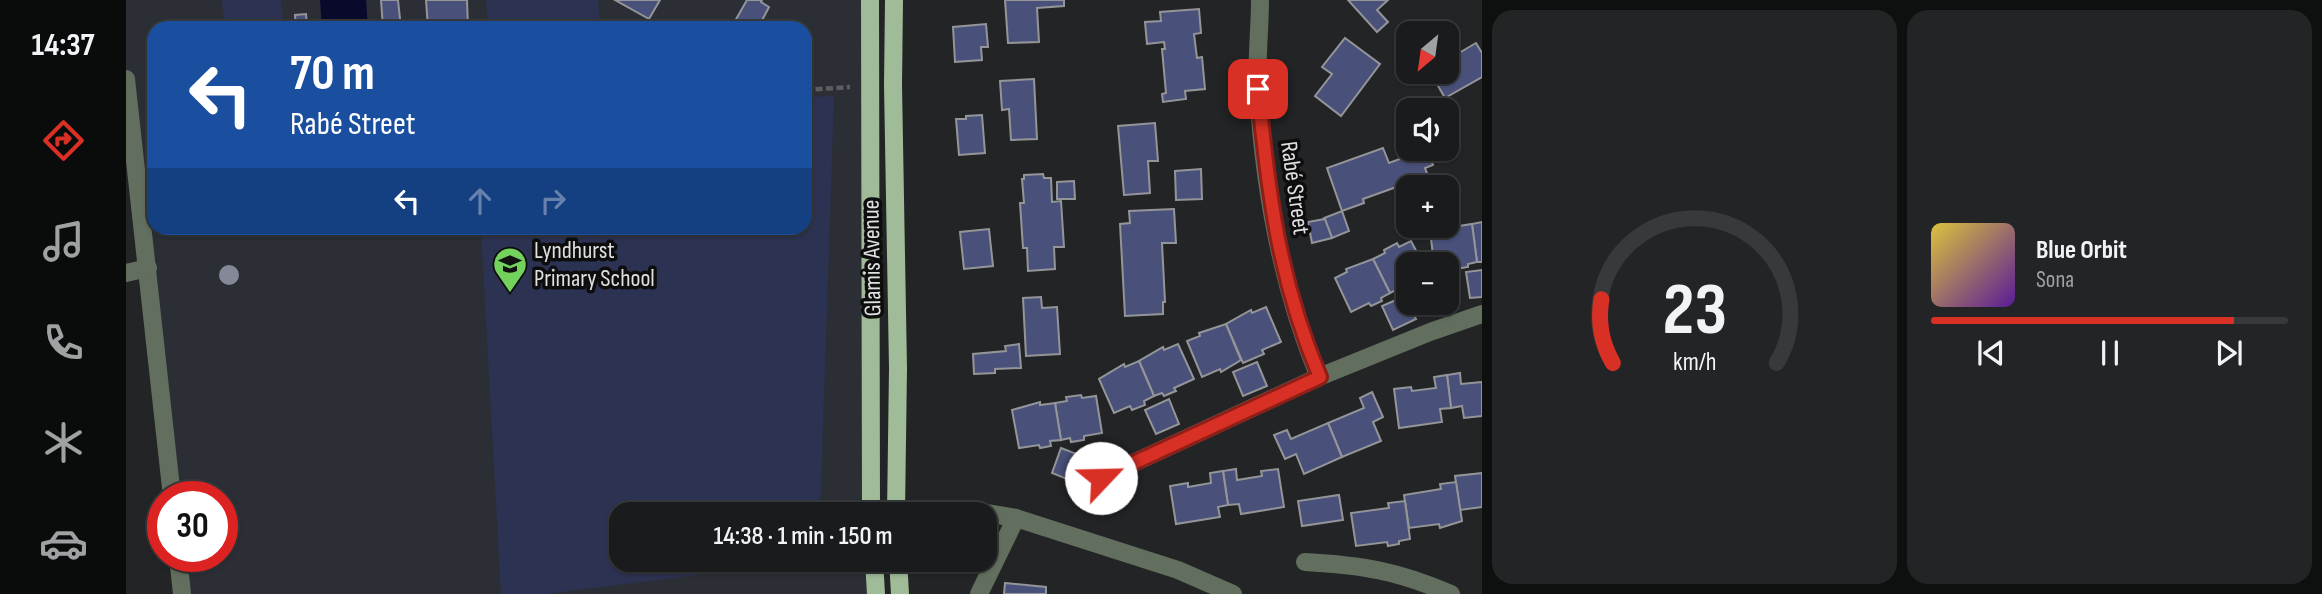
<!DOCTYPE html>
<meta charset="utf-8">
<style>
:root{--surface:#1a1b1c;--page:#232425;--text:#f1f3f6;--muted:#9fa1a3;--line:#38393b;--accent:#d93025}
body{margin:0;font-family:"Sofia Sans Condensed",sans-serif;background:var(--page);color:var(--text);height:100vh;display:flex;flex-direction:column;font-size:26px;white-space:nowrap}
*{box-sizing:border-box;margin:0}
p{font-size:23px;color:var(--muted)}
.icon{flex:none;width:38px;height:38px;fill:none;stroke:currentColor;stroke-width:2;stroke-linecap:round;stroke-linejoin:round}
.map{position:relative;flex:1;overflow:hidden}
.side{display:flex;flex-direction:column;gap:10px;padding:10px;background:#0e0f0f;width:840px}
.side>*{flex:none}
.banner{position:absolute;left:21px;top:21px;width:665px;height:214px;border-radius:21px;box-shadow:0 2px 5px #0004,0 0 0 2px var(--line);background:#1a4fa0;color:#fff;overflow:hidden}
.needle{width:46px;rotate:209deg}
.controls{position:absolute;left:1270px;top:21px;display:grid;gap:14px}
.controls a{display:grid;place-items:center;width:63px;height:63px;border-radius:14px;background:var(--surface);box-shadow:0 2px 5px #0004,0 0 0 2px var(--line);font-size:35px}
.speed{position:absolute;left:21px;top:481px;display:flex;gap:14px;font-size:35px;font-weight:700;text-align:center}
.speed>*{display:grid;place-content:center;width:91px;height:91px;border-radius:50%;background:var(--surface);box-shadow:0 2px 5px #0004,0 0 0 2px var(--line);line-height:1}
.speed .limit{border:10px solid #d22;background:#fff;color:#111}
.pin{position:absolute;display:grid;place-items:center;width:60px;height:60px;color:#fff;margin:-30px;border-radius:14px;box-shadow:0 4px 10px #0006}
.me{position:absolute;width:77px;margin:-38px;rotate:66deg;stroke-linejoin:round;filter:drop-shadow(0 0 5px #0008)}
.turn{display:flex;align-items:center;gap:24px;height:147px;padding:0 28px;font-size:32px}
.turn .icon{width:91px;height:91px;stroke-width:2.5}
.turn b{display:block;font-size:49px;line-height:60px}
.lanes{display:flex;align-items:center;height:66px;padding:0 28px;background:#0003;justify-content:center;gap:35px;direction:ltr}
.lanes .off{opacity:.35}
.side .card{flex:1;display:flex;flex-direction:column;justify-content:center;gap:10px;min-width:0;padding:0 24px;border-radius:21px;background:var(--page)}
.side .dial{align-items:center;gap:0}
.dial svg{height:182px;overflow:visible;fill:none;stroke:var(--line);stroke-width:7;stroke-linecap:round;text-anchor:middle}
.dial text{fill:var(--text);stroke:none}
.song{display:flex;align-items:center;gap:21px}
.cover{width:84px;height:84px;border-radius:10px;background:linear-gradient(135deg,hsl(50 70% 55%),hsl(270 70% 35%))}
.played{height:7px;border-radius:4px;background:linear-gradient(90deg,var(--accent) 85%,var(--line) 85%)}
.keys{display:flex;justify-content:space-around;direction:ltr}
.side .tiles{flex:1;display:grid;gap:10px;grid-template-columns:repeat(2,1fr)}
.trip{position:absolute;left:483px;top:502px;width:388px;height:70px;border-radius:21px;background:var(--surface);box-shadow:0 2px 5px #0004,0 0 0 2px var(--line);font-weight:600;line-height:70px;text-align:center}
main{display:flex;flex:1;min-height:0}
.dock{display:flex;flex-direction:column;width:126px;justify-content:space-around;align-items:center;background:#0a0b0b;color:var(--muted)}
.dock .icon{width:49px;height:49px}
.dock .selected{color:var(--accent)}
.dock b{font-size:32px;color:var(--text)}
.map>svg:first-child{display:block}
.built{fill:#2c2e36;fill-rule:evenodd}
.green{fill:#2c3251}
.water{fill:#08092b}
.building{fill:#49517a;stroke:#949598;stroke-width:2}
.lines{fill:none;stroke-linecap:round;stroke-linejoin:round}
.path{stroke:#5c5d5f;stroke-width:4.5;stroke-dasharray:7 3.5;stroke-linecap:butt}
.minor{stroke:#626f5e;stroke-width:18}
.major{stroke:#9fbb98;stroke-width:18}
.tree{fill:#848898}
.route-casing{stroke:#8d1f18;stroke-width:18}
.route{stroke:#d93025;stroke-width:12}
.labels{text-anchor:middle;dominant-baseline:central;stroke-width:7;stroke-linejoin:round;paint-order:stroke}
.street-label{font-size:24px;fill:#dfe0e1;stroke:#0d0d0e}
.poi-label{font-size:24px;fill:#dfe0e1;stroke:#0d0d0e;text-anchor:start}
</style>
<main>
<nav class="dock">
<b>14:37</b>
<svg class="icon selected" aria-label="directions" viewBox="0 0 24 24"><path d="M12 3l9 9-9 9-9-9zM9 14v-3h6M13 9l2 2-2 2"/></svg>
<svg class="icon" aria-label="music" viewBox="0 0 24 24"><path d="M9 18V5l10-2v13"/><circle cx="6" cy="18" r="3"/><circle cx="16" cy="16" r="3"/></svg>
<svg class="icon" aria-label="phone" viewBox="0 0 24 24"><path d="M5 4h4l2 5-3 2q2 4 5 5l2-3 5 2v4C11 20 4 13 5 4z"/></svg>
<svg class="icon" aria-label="climate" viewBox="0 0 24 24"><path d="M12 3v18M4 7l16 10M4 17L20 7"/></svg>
<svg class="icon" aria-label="car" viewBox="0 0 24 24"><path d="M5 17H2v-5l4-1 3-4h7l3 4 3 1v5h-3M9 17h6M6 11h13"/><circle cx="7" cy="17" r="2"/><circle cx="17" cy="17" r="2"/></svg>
</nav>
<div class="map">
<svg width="1356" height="594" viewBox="0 0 1356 594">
<rect width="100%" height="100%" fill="#232426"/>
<path class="built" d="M0,0h742l6,514h-253v46h255v34h-693l-4,-37 43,-1v-59h-49l-47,-429zM28,28h651v200h-651z"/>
<g class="green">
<polygon points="96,0 155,0 157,21 99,26"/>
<polygon points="360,0 472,0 474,28 362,28"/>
<polygon points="708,96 694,514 495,514 495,560 657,560 619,569 419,594 375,594 355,228 679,228 679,97"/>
</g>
<polygon class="water" points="194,0 240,0 242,28 196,28"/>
<g class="building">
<polygon points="255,0 272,0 275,28 257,28"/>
<polygon points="300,0 341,0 342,28 302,28"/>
<polygon points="489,0 534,0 523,19"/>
<polygon points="621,0 636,0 635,2 643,7 632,28 605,28"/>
<polygon points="879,0 938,0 938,6 911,8 913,42 882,43"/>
<polygon points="1222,0 1262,0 1251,10 1262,22 1251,32"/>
<polygon points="1073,9 1075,33 1068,34 1071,58 1076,57 1079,89 1059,91 1060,99 1037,102 1036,94 1040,93 1036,49 1039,49 1038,42 1021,44 1019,22 1035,21 1034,12"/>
<polygon points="180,14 181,28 170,28 169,15"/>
<polygon points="860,24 862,47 855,47 856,60 829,62 827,27"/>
<polygon points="1219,38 1254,64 1215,116 1189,96 1206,74 1196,67"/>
<polygon points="1350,43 1356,53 1356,77 1319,98 1304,72 1321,72 1321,60"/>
<polygon points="908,79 911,139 885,140 883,109 876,110 874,81"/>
<polygon points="856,115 859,153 833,155 830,119 840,119 840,116"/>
<polygon points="1029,123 1032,161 1022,161 1024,193 998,195 992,126"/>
<polygon points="1257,148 1263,163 1274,159 1272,155 1283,151 1283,148 1308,149 1310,161 1306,162 1307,165 1299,168 1302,176 1290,180 1291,184 1278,189 1276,185 1237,199 1238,203 1216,211 1201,168"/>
<polygon points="1075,169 1076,199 1050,200 1049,171"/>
<polygon points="917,174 918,178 925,178 926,202 935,201 938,247 928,247 929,269 902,271 901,248 897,248 894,203 898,203 896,179 898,179 898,175"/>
<polygon points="948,181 949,199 931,199 931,182"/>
<polygon points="1048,209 1050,243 1036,243 1039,302 1037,302 1037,314 999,316 994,224 1004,223 1003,211"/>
<polygon points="1216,211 1223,231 1206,238 1198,218"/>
<polygon points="1199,219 1206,238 1186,243 1182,222"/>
<polygon points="1356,222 1356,262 1351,262 1346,224"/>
<polygon points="1332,224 1333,226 1346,224 1351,262 1342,264 1342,267 1329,269 1328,265 1308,264 1304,230"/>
<polygon points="863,229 867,266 838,269 834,232"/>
<polygon points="1285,241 1297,264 1283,264 1283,288 1274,293 1272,289 1264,293 1247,259 1259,253 1258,250 1271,243 1273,247"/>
<polygon points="1247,259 1264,293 1255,298 1256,301 1245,306 1243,303 1225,312 1209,278 1221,272 1220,269"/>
<polygon points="1356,270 1356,297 1344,298 1340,272"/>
<polygon points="1279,296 1290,319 1267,330 1256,306"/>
<polygon points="915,297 916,308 931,307 934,354 900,356 897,298"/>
<polygon points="1140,307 1155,342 1136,350 1138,354 1117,363 1100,324 1125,310 1126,313"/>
<polygon points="1100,324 1115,360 1095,372 1094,369 1076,377 1061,341 1074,336 1073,333"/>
<polygon points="893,344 895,368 869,369 869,373 848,374 847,354 880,351 879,346"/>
<polygon points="1052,344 1068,379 1048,388 1050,391 1038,396 1036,393 1028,396 1013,361 1037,347 1038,350"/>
<polygon points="1013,361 1028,396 1018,401 1019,405 1006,410 1004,406 988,413 973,379 998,364 999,367"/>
<polygon points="1131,362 1141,386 1117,396 1107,372"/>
<polygon points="1334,373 1335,384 1356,382 1356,416 1338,418 1336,406 1325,408 1321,375"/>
<polygon points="1321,375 1325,408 1314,409 1316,422 1273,428 1268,389 1285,387 1286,391 1310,388 1308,377"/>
<polygon points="1246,392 1257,417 1247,422 1255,441 1216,457 1202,423 1238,408 1234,398"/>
<polygon points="955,395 956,398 970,396 976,433 958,436 958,440 945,442 944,438 935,440 929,403 941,401 940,397"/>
<polygon points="1043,399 1053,424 1030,434 1019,410"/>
<polygon points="914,402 914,405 929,403 935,440 924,441 925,446 914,448 913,445 893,448 886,410"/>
<polygon points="1202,423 1216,457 1178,474 1170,454 1159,459 1148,435 1161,430 1165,439"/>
<polygon points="935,448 961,458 951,483 926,473"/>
<polygon points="1110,469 1111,480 1136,476 1135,471 1152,469 1158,507 1115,514 1113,504 1102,505 1097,471"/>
<polygon points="1097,471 1102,505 1092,507 1094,517 1050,524 1044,486 1062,483 1062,487 1085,483 1084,473"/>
<polygon points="1356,473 1356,507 1334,510 1329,476"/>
<polygon points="1330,482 1336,521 1314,528 1313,524 1283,528 1278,495 1315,489 1314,484"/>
<polygon points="1213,495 1217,520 1176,526 1172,501"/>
<polygon points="1279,501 1284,539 1273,541 1273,544 1262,546 1261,542 1230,546 1225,513 1263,508 1262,503"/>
<polygon points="879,583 920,587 920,594 878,594"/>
</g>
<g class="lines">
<polyline class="path" points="679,90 724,87"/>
<g class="minor">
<path d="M1134,0c0,30 -4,61 -2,91 6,98 23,195 61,286"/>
<polyline points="0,79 46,497"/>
<polyline points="0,273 22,268"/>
<polyline points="975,478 1193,377 1304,332 1356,314"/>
<polyline points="745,511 854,512 890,518 1052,570 1107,594"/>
<polyline points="52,556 56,594"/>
<path d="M1179,562c57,3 93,9 146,32"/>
<polyline points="853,594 890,518"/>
</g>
<g class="major">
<polyline points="744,0 745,514"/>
<polyline points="768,0 767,85 772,368 770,514"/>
<polyline points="748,560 750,594"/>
<polyline points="772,560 774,594"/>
</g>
</g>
<circle class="tree" cx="103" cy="275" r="10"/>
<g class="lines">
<g class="route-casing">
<path id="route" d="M975,478l219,-101c-41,-96 -52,-185 -62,-288"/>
</g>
<use href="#route" class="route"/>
</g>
<defs>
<g id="school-pin" transform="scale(1.75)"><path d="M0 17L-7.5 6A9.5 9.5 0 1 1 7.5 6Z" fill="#73d25c" stroke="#0d0d0e"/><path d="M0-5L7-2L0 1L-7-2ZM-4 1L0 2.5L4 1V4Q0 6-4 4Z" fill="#111"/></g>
</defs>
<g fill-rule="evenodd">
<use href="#school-pin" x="384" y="264"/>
</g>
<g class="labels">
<g class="street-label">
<text transform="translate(1169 188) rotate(82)">Rabé Street</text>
<text transform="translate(746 258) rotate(-91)">Glamis Avenue</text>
</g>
<g class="poi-label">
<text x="408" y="250">Lyndhurst<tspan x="408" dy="28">Primary School</tspan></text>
</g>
</g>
</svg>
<div class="controls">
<a><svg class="needle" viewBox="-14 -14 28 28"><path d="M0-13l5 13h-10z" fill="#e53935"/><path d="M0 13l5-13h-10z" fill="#9fa1a3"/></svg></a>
<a><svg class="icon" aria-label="sound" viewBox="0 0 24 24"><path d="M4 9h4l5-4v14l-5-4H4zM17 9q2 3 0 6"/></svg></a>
<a>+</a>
<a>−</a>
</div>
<div class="speed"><div class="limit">30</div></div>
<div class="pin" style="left:1132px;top:89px;background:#d93025"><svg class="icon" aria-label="arrive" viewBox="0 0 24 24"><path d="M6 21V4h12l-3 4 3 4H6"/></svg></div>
<svg class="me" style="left:975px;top:478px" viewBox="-20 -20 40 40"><circle r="19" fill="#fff"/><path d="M0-13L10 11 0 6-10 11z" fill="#d93025"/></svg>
<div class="trip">14:38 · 1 min · 150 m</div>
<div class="banner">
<div class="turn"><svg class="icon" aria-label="left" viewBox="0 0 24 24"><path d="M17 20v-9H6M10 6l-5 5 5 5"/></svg><div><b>70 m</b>Rabé Street</div></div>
<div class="lanes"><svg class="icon" aria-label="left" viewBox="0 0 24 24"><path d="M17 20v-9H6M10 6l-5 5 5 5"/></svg><svg class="icon off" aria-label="ahead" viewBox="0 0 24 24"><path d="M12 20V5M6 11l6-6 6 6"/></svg><svg class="icon off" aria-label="right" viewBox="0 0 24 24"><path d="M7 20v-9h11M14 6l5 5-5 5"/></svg></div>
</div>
</div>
<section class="side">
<div class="tiles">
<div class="card dial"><svg viewBox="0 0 100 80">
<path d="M14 69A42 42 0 1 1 86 69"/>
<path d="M14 69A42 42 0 0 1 9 41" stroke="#d93025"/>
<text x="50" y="56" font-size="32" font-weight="700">23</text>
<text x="50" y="72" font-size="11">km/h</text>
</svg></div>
<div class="card">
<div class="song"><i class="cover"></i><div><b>Blue Orbit</b><p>Sona</p></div></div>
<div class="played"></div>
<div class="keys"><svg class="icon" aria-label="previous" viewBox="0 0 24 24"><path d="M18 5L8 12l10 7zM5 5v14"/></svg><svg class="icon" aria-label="pause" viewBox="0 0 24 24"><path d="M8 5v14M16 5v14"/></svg><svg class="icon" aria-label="next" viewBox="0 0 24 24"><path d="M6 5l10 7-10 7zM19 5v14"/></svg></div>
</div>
</div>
</section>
</main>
